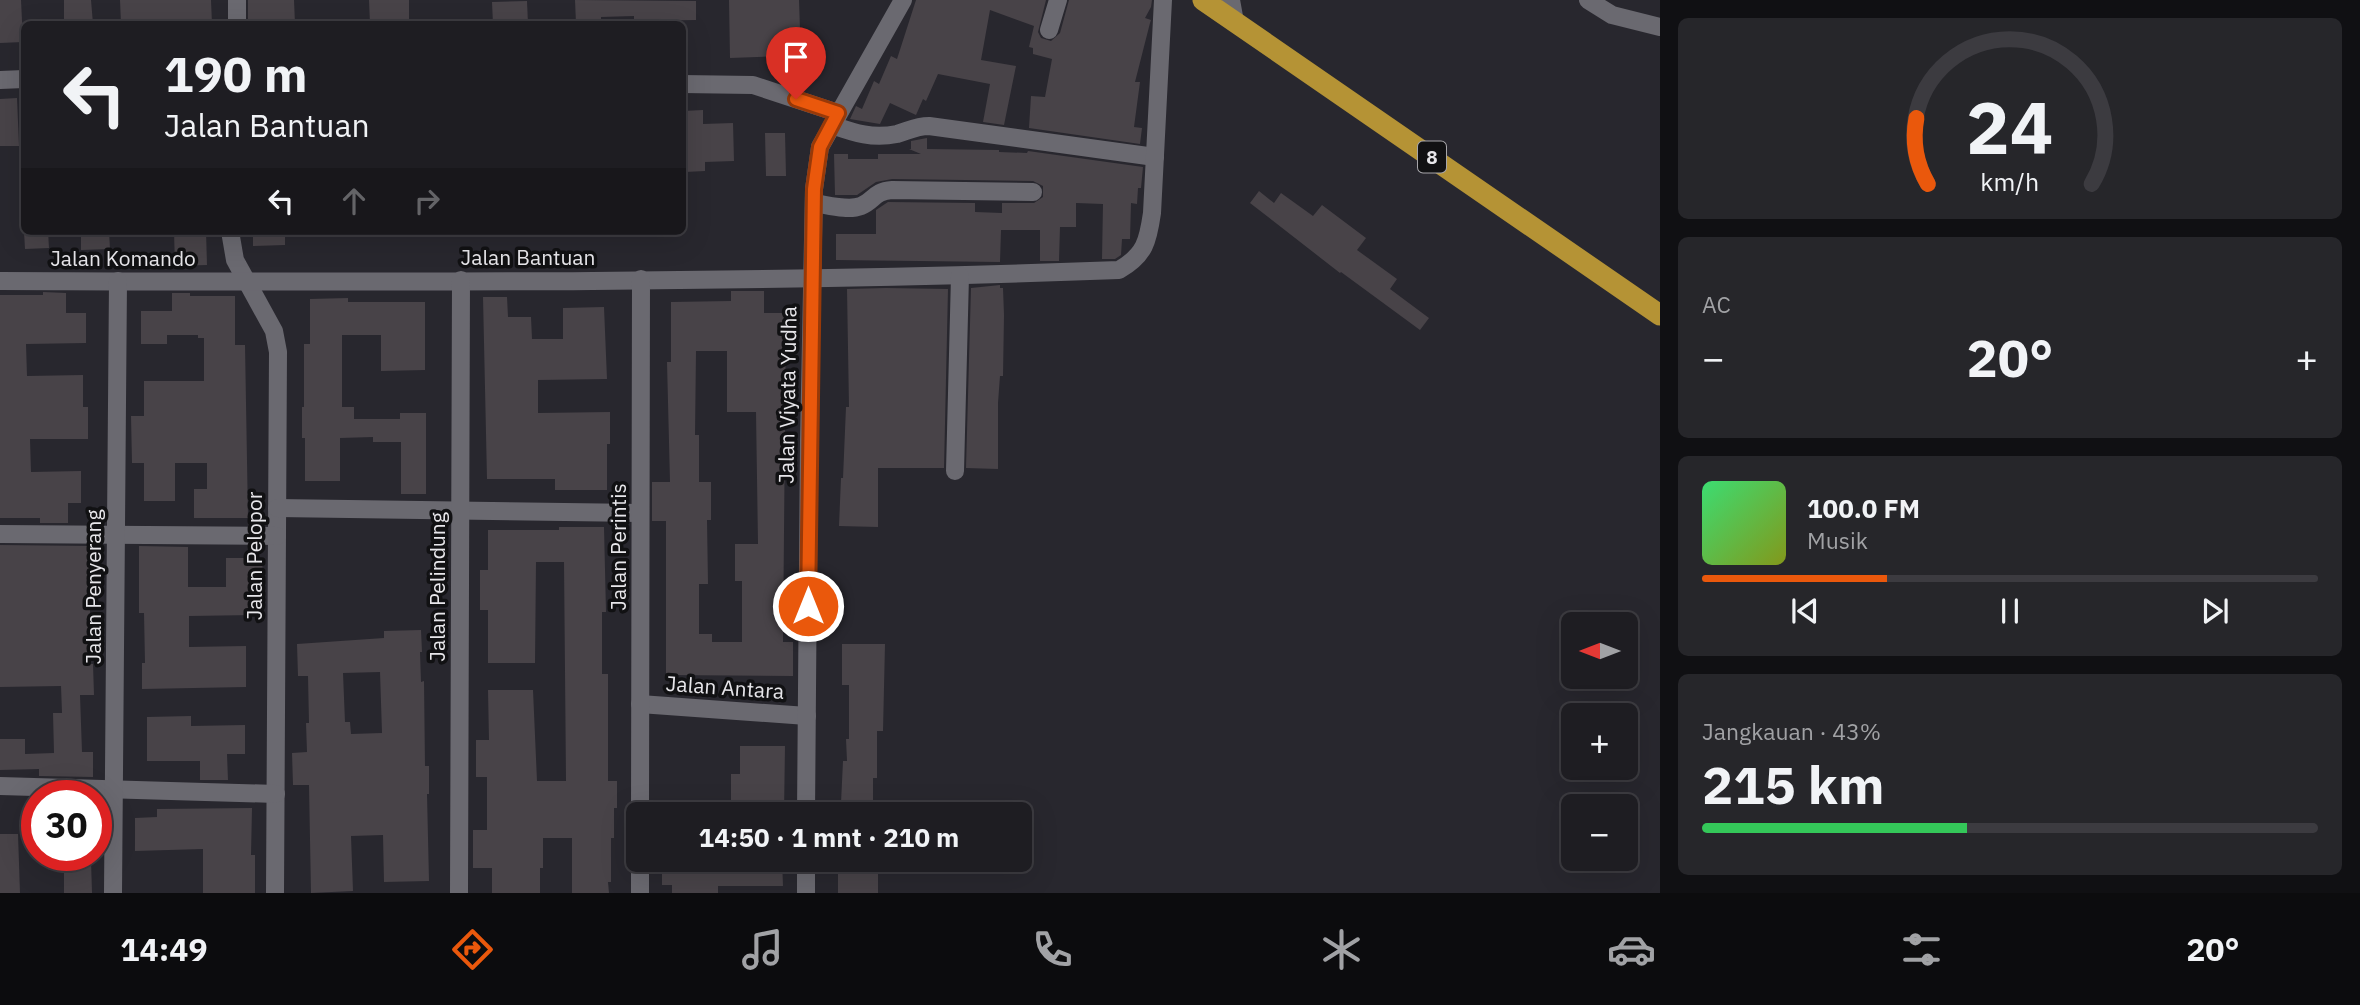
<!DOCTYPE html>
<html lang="id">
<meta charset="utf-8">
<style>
:root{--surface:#1e1d22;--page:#26262a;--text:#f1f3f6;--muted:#a1a2a5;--line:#3c3b40;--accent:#ea580c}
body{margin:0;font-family:"IBM Plex Sans",sans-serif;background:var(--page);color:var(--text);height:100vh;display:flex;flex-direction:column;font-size:26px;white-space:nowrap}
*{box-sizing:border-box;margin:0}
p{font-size:23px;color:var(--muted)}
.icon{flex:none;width:38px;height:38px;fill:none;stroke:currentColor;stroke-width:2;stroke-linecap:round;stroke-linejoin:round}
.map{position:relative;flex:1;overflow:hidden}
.side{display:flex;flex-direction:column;gap:18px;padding:18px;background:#101013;width:700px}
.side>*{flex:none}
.top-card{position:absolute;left:21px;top:21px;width:665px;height:214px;border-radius:10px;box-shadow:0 7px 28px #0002,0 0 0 2px var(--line);background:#1e1d22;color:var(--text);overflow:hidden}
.needle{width:46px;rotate:270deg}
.buttons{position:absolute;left:1561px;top:612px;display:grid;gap:14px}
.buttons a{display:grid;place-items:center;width:77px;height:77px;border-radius:10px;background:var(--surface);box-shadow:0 7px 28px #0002,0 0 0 2px var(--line);font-size:35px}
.speed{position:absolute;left:21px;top:780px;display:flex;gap:14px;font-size:35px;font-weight:700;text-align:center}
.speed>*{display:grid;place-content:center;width:91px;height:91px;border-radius:50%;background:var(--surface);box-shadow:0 7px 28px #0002,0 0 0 2px var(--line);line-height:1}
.speed .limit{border:10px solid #d22;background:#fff;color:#111}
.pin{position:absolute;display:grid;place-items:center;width:60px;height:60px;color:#fff;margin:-72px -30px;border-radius:50% 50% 50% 0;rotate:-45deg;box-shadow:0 0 7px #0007}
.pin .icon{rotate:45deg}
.me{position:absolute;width:77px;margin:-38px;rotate:0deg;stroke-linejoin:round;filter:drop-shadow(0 0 5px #0008)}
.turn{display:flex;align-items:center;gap:24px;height:147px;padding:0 28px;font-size:32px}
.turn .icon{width:91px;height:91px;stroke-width:2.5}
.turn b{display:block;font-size:49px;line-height:60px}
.lanes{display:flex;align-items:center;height:66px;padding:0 28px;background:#0003;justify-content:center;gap:35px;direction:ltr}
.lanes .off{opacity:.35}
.big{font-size:52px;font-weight:800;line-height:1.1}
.side .widget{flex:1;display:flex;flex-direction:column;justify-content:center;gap:10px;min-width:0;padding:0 24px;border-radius:10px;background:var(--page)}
.side .dial{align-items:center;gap:0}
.dial svg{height:182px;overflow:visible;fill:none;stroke:var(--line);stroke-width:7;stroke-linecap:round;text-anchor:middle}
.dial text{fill:var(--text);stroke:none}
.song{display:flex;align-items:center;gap:21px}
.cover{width:84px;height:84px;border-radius:10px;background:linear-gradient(135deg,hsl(140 70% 55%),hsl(70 70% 35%))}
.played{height:7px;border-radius:4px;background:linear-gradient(90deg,var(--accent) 30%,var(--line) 30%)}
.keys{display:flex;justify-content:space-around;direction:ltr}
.heat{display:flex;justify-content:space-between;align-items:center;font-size:38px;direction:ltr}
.charge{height:10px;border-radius:5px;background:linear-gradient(90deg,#34c759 43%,var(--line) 0)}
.trip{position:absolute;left:626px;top:802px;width:406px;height:70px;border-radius:10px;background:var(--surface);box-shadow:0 7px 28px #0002,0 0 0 2px var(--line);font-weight:800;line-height:70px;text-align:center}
.dock{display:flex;height:112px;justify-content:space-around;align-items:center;background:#0c0c0e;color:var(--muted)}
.dock .icon{width:49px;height:49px}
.dock .selected{color:var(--accent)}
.dock b{font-size:32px;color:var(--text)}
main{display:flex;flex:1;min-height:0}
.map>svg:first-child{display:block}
.building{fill:#484348;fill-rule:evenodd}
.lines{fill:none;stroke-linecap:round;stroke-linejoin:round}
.street{stroke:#6a6970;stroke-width:18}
.highway{stroke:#b59335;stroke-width:21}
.route-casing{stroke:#983908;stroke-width:18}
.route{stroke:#ea580c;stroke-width:12}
.labels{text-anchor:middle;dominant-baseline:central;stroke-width:7;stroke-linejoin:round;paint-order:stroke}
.shield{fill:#111113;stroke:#a7a6aa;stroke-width:2}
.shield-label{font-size:19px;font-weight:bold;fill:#e7e6ea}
.street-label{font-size:21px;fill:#e7e6ea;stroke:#111113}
</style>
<main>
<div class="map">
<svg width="1660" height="893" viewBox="0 0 1660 893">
<rect width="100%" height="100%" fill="#28272e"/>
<g class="building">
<polygon points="0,0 21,0 23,42 0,43"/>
<polygon points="64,0 91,0 93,24 64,24"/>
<polygon points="120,0 211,0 212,24 121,24"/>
<polygon points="248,0 294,0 295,24 248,24"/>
<polygon points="369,0 409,0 409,24 370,24"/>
<polygon points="575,0 696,1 696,20 634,21 634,16 601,17 601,24 576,24"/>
<polygon points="729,0 799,0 802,89 781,82 780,56 730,58"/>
<polygon points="916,0 1046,0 1038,32 1041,38 1051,41 1060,33 1069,0 1152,0 1151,7 1145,18 1151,20 1150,23 1135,82 1140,82 1134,127 1142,128 1140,144 1029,128 1031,96 1045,97 1052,59 1033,54 1033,48 1029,47 1034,26 990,10 981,60 1016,66 1004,125 983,122 990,84 938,74 926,101 923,99 916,115 890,103 880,124 850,119 856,106 862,109 874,81 879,84 891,56 897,59"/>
<polygon points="527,1 528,24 493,24 492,2"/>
<polygon points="17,98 19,146 0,146 0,99"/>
<polygon points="703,110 703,124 733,123 734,161 705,162 705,171 685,172 683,111"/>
<polygon points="765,133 785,133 786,176 766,176"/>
<polygon points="927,138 927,149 999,150 999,152 1027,153 1028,151 1143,167 1141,188 1138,188 1137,204 1131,203 1130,239 1122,239 1121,255 1115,259 1102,259 1103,204 1076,203 1076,227 1060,227 1059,261 1040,261 1040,230 1001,230 1000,262 836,260 836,234 876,234 876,210 888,202 975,203 975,212 1002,213 1002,203 1034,203 1043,197 1043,186 1033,181 892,179 876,182 857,195 835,195 834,154 848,154 848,159 878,159 878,154 921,154 909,149 911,149 911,141"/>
<polygon points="1259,191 1274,203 1281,193 1313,216 1322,205 1366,238 1357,250 1397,279 1390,289 1429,318 1420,330 1341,272 1340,273 1250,203"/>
<polygon points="24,231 48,231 49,248 25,249"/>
<polygon points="81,231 109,231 110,249 81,250"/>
<polygon points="174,231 206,231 207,265 175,266"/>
<polygon points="253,231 285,231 285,245 253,246"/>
<polygon points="1000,285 1000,288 1003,288 1004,315 1003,376 1000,376 998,403 998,469 966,468 971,288"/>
<polygon points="886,288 948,289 944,468 878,468 878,527 839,526 841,478 843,478 846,407 849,407 847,289"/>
<path d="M731,291h33v22h22l-3,329h10v34l-127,-1v-154h-14v-39h18l-3,-120h4v-60l60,-1zM696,351h31v61h29l2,132h-23v37h7v61h-30v-8h-13v-50h9l-1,-64h4v-38h-12v-47h-4z"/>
<polygon points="43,292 66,293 66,313 86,313 86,343 26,344 27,376 83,375 83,407 88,407 88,439 30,439 31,472 81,471 81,503 68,503 68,523 40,523 40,518 0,518 0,295 43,295"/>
<polygon points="172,293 190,293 190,296 235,296 235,345 245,345 248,518 194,518 194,489 207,489 207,463 175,463 175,501 144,501 144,463 132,463 131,416 144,416 144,381 204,381 204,338 198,338 198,335 167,335 167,344 141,344 141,311 172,311"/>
<polygon points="483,297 507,297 508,317 531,317 532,339 563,339 563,308 604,307 607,379 538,380 538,413 610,412 610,444 607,444 607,490 555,490 555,479 487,479"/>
<polygon points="348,298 348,302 425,302 425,370 381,371 381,335 342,335 342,407 354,407 354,419 400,419 400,413 426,413 426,494 401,494 401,442 373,442 373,437 340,438 340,481 305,481 305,438 302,438 302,407 304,407 304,344 310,344 310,299"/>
<polygon points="559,527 604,527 606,612 602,612 602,674 608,674 608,781 617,781 617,808 614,808 614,838 611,838 611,882 608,882 609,893 572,893 572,838 543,838 543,868 540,868 540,893 492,893 492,868 473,868 473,830 487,830 487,777 476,777 476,740 489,740 488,690 533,690 537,781 566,781 564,562 536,562 535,663 488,663 488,610 480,610 480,570 488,570 488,530 559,530"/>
<polygon points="0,545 90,546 90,664 93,664 94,695 80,695 82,752 93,752 93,777 39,776 39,769 0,770 0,739 25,739 25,754 54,753 53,713 62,713 61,686 0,687"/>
<polygon points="139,546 188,547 188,587 226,587 226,558 262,558 263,578 254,578 254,615 189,616 189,647 246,646 246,687 142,689 142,663 145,663 144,613 139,613"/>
<path d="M421,630l1,22h-2l1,30 3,-1 1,85h4v28h-2l2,87 -45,1 -1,-47 -32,1 2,55 -42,2 -2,-108h-16l-1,-32 15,-1 -1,-29h3l-1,-47h-10l-1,-32 87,-6v-7zM380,672l2,61 -31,1 -1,-12h-5l-2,-49z"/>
<polygon points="842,644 885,644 883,731 877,731 877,778 873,778 873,803 841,803 843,761 847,761 846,739 849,739 849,685 842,685"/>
<polygon points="191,716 191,726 245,725 245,754 227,754 228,780 200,780 200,761 147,761 147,717"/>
<polygon points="740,746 785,746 784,814 731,814 731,774 740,774"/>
<polygon points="252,808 251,855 255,855 255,893 203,893 203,849 135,851 135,818 157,817 157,809"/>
<polygon points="0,834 18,834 20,893 0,893"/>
<polygon points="662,859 782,859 783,886 718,886 718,893 672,893 672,885 662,885"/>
<polygon points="838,859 874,859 874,874 878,874 878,893 838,893"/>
<polygon points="91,860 92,893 64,893 64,861"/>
</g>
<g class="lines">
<g class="street">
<polyline points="1231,0 1235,22"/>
<polyline points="1588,0 1612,15 1660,27"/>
<polyline points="237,24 237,0"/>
<polyline points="1049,30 1058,0"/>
<polyline points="0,80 24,79"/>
<polyline points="682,84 753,85 838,113"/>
<path d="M832,125c23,8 40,14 65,9 11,-3 19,-8 32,-8l226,31"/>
<path d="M814,203c14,2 34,8 47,3 13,-5 13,-15 31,-16l141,2"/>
<polyline points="230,231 235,260 274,331 278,352 275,893"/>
<path d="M0,281c373,1 746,3 1119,-11 26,-15 29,-29 33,-57l11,-213"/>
<polyline points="955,471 960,276"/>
<polyline points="277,508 640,513"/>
<polyline points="0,534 277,536"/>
<polyline points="640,704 807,716"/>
<polyline points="0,786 276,794"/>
<polyline points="640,814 641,279"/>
<polyline points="806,814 809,441 814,189 820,147 903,0"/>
<polyline points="640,859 640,893"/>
<polyline points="113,893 118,281"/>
<polyline points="459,893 461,280"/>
<polyline points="806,893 806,859"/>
</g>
<polyline class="highway" points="1203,0 1660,315"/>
</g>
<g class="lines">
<g class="route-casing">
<polyline id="route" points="796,99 838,113 820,147 814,189 808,606"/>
</g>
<use href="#route" class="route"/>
</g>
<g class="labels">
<rect class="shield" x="1418" y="141.5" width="28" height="31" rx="5"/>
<g class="shield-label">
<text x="1432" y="157">8</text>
</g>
<g class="street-label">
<text x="528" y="257">Jalan Bantuan</text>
<text x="123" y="258">Jalan Komando</text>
<text transform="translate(787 395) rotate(-89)">Jalan Viyata Yudha</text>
<text transform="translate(618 547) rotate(-90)">Jalan Perintis</text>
<text transform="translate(254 556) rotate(-90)">Jalan Pelopor</text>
<text transform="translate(93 587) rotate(-90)">Jalan Penyerang</text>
<text transform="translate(437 587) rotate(-90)">Jalan Pelindung</text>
<text transform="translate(725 687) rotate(4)">Jalan Antara</text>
</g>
</g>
</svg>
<div class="buttons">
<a><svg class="needle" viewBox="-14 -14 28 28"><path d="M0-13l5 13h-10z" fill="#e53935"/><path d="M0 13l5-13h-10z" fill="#a1a2a5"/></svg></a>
<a>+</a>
<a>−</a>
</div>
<div class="speed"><div class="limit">30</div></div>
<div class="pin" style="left:796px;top:99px;background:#d93025"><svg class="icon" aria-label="arrive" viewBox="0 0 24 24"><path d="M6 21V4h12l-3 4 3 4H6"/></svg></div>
<svg class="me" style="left:808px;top:606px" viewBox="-20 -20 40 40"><circle r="17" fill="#ea580c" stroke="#fff" stroke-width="3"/><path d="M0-11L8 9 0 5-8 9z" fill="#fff"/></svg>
<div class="trip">14:50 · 1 mnt · 210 m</div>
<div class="top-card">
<div class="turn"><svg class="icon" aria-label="left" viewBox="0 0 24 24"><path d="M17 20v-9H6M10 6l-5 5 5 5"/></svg><div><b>190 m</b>Jalan Bantuan</div></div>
<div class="lanes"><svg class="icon" aria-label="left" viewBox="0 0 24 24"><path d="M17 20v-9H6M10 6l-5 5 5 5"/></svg><svg class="icon off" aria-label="ahead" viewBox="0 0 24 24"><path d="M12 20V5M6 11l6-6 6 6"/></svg><svg class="icon off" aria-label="right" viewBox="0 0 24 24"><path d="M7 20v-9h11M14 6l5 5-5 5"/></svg></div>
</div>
</div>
<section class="side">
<div class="widget dial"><svg viewBox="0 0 100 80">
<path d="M14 69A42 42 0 1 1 86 69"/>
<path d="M14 69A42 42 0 0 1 9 40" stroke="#ea580c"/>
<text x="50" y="56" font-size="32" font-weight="700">24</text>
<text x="50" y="72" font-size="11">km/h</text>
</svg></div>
<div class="widget"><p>AC</p>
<div class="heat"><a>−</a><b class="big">20°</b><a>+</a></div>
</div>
<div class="widget">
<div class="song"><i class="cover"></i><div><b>100.0 FM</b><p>Musik</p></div></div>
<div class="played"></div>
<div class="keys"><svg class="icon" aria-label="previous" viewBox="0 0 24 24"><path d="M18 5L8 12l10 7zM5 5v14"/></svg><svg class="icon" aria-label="pause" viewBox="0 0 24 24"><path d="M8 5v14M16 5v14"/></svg><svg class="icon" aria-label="next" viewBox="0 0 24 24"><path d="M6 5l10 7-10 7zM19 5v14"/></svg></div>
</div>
<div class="widget"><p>Jangkauan · 43%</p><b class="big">215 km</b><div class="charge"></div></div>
</section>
</main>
<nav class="dock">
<b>14:49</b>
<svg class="icon selected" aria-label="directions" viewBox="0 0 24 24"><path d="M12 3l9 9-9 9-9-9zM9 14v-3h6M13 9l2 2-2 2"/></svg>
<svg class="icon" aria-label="music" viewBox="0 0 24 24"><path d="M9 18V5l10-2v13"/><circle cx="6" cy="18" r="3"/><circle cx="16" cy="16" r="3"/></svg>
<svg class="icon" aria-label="phone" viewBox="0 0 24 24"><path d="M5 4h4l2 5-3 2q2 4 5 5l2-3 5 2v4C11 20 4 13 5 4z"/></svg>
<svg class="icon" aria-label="climate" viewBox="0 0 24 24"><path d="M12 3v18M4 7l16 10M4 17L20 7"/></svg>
<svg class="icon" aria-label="car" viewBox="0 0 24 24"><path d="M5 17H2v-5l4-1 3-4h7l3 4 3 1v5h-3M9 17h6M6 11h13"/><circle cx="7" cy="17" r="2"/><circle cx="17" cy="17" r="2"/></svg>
<svg class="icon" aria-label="filters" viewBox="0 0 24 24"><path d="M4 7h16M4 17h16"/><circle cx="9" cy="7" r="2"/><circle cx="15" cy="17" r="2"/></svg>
<b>20°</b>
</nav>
